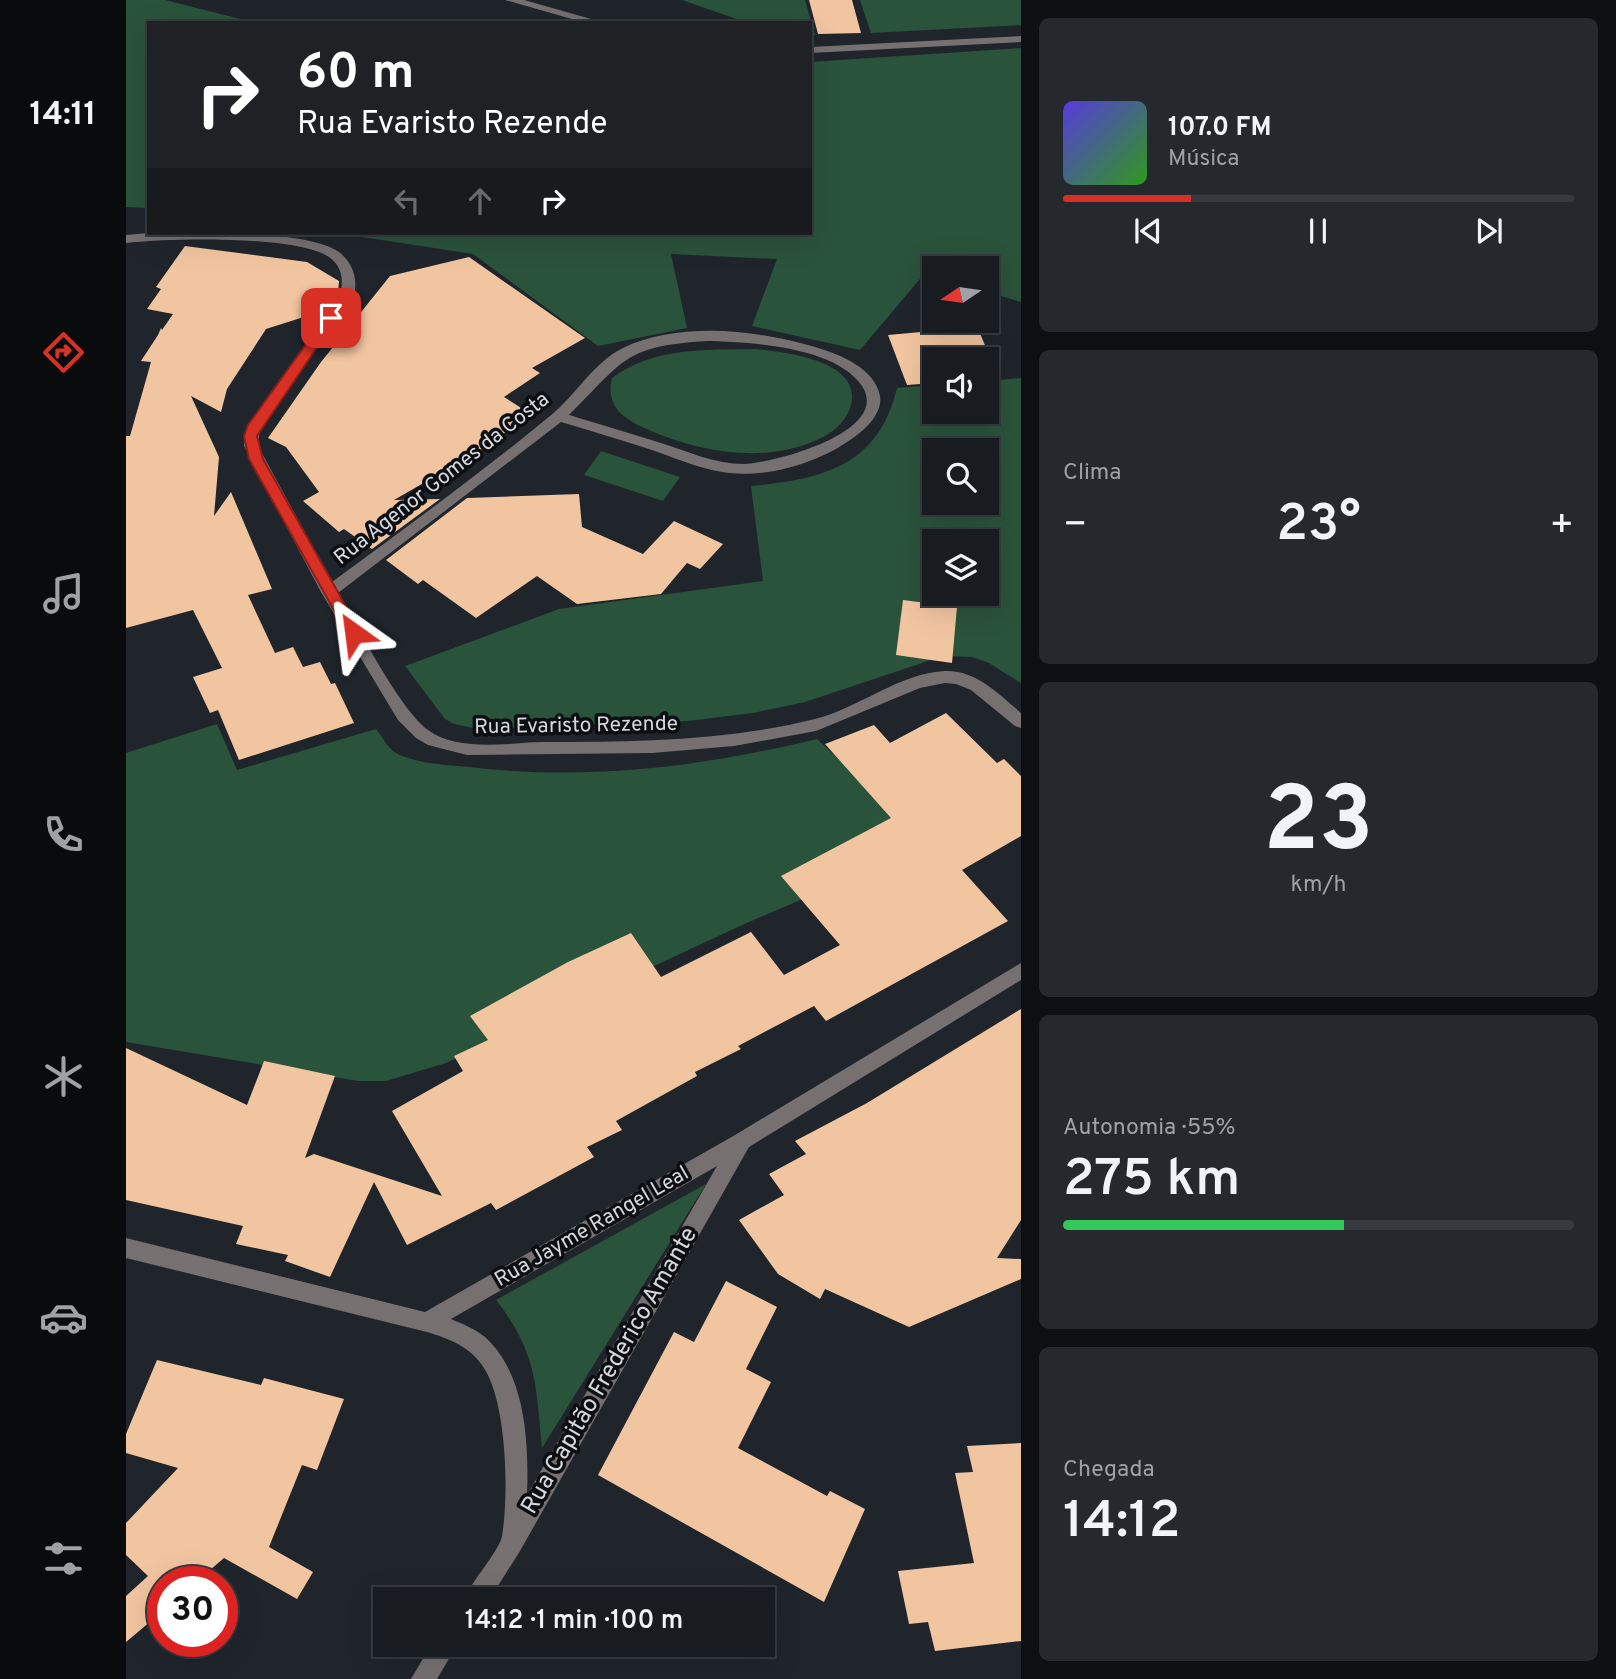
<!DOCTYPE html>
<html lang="pt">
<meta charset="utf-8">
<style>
:root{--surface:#181c21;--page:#25292e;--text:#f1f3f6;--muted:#9fa1a5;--line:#363a3f;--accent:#d93025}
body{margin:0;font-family:Overpass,sans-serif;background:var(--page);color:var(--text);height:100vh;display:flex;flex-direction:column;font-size:26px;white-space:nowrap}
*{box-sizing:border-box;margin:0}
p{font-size:23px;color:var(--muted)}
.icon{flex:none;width:38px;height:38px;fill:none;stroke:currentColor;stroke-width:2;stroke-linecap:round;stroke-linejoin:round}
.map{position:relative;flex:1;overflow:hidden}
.sheet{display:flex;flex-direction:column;gap:18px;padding:18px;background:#0d0f12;width:595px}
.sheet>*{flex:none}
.banner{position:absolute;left:21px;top:21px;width:665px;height:214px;border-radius:0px;box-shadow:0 7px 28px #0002,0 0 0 2px var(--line);background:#202124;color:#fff;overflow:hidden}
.needle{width:46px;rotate:257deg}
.controls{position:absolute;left:796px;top:256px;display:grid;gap:14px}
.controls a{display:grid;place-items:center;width:77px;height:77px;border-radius:0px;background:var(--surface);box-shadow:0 7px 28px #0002,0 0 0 2px var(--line);font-size:35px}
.speed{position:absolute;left:21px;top:1566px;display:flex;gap:14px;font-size:35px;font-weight:700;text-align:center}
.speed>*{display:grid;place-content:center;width:91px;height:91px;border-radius:50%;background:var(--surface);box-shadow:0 7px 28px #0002,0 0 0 2px var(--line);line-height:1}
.speed .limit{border:10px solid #d22;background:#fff;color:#111}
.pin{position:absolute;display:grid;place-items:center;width:60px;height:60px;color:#fff;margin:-30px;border-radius:14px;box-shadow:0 4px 10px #0006}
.me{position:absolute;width:77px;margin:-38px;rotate:329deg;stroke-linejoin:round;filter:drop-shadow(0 0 5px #0008)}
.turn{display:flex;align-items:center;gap:24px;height:147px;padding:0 35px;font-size:32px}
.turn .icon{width:91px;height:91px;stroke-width:2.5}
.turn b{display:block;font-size:49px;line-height:60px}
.lanes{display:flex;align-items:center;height:66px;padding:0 35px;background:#0003;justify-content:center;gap:35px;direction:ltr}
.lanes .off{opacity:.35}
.big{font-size:52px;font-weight:600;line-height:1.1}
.sheet .tile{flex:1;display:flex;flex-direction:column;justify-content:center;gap:10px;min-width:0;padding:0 24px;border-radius:10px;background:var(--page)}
.sheet .dial{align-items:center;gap:0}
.dial b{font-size:91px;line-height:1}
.song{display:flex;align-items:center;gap:21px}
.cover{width:84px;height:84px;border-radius:10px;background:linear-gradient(135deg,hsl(250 70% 55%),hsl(110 70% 35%))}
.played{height:7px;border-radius:4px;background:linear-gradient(90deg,var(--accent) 25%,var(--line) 25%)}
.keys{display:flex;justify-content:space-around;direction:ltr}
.heat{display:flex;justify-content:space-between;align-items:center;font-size:38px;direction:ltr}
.charge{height:10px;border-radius:5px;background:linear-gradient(90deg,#34c759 55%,var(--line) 0)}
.trip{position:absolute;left:247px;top:1587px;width:402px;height:70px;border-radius:0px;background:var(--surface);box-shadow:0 7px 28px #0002,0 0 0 2px var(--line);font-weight:600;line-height:70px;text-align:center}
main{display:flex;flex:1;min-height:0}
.tab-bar{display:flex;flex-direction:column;width:126px;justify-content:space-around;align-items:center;background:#0a0b0d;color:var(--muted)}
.tab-bar .icon{width:49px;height:49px}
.tab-bar .active{color:var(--accent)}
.tab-bar b{font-size:32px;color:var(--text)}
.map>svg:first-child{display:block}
.green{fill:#2a533b;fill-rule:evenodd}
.building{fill:#f1c5a0}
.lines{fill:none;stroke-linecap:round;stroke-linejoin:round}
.minor{fill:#767071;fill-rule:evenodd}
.route{fill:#d93025;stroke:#8d1f18;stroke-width:2}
.labels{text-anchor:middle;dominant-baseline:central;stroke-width:7;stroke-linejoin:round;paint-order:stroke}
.street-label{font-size:21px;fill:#d5d8dd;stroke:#0c0e11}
.near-street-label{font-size:24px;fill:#d5d8dd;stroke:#0c0e11}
</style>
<main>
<nav class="tab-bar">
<b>14:11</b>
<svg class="icon active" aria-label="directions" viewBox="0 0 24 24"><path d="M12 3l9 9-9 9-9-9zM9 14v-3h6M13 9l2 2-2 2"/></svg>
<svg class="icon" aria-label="music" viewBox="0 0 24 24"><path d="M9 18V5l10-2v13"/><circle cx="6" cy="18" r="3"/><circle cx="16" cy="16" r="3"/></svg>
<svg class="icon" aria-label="phone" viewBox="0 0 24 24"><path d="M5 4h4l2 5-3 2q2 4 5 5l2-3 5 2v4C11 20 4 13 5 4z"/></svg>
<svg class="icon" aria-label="climate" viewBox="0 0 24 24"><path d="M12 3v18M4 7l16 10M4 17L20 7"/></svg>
<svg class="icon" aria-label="car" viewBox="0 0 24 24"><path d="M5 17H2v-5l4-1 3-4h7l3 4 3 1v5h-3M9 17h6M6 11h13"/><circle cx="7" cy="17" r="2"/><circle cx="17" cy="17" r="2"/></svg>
<svg class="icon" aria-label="filters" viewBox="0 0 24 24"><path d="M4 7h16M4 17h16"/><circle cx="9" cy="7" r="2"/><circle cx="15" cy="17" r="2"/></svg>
</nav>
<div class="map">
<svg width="895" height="1679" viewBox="0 0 895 1679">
<rect width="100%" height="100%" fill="#20252c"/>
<g class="green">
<polygon points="0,0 39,0 130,23 23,23 23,208 0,207"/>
<polygon points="556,0 679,0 689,35 684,35 684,23 622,23"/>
<polygon points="734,0 895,0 895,25 745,33"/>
<polygon points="895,48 895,302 861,292 861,268 808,268 808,276 799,273 734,350 626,326 651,259 545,254 561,328 472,346 347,254 210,233 684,233 684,62"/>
<path d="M629,349c28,3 111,11 95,59 -5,15 -19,26 -33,32 -54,24 -115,12 -166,-9 -26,-11 -46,-23 -39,-53 41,-31 93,-28 143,-29z"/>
<path d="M895,378v305l-32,-20 -17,-6 -29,-1 -138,46 -52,11 -65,8 -210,8 -24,-5 -9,-5 -40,-53 154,-57 204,-28 -12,-95c71,-7 127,-19 146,-98l37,-3v26h53v-30zM808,450h53v52h-53zM808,541h53v52h-53z"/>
<polygon points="475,451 554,477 537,501 458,475"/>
<path d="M91,724l20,46 139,-41c6,7 12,20 20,24 21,11 51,12 73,14 118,14 233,0 348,-28l113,105 -188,81 -296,138 -60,18h-28l-232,-39v-289z"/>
<path d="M580,1184l-164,264c-6,-64 -5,-95 -46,-148z"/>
</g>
<g class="building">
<polygon points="683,0 726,0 735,33 692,34"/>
<polygon points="59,246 181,262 213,281 212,294 200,310 140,329 101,389 95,412 65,396 93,457 88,516 105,492 146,589 122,595 149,653 167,647 177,667 194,662 205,684 209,683 228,723 113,760 92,710 84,713 67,677 96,668 67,610 0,628 0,436 4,436 25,362 15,361 32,335 35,328 36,330 47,314 21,309 35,289 30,287"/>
<polygon points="343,257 459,338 406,368 414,373 378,397 406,415 358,446 360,447 268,500 314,499 246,549 218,529 213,532 177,501 193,492 160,447 142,438 195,362 264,276"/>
<polygon points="817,330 818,334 853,331 870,372 861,373 861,359 808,359 808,383 781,385 762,335"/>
<polygon points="453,494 456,527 517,554 548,521 597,544 574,569 561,563 535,594 451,604 411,576 350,618 297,580 292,584 260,560 341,498"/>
<polygon points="777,600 831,607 826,663 770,655"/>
<polygon points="820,713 871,763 878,759 895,776 895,836 836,870 882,921 700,1021 688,1006 612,1046 615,1049 569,1072 571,1076 490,1121 496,1130 461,1147 468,1157 370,1210 365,1203 281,1245 248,1182 204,1277 159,1261 162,1255 110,1244 117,1226 0,1200 0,1048 121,1105 138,1061 209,1076 179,1158 188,1154 316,1196 266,1111 337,1071 328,1056 362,1040 344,1016 442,962 505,933 535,977 625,932 658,975 714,945 655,876 765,818 699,744 748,725 764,743"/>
<polygon points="895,1009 895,1220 871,1258 895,1259 895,1279 783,1327 699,1289 694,1299 652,1274 613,1220 658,1195 643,1174 680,1154 669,1141 741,1103"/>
<polygon points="600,1281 651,1307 620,1369 645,1382 612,1448 701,1496 704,1491 739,1509 698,1602 472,1475 548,1332 568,1342"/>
<polygon points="31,1360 135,1385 138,1378 218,1399 191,1470 176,1465 143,1547 187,1572 171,1599 98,1558 70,1582 37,1582 37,1611 0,1642 0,1596 22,1576 0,1555 0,1523 52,1468 0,1453 0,1434"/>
<polygon points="895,1443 895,1641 809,1651 802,1622 783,1624 772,1571 848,1563 829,1473 847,1472 841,1446"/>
</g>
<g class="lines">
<g class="minor">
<polygon points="379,0 398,0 479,23 460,23"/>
<polygon points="895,36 895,42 684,53 684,47"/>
<path d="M23,233c42,0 158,-4 190,19 14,11 19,27 15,43l-94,133 -2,18 74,136c73,-54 148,-108 218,-166 26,-21 43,-53 73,-68 57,-27 134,-18 192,-1 24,7 60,21 65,49 3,17 -15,34 -27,42 -36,26 -88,41 -131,34 -24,-4 -47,-14 -70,-22 -30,-10 -61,-19 -91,-28l-223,171c21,35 60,114 90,137 29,22 80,13 114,12 91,0 185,-1 273,-23 44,-11 83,-45 129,-48 31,-2 55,23 77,42v15l-6,-2 -44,-36 -15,-6 -11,-1 -25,5 -104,43 -82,15 -82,7 -185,2 -39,-10 -12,-7 -18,-18 -77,-128 -77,-146 2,-18 94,-133c4,-15 2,-29 -11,-38 -32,-22 -163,-19 -203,-14v-8zM581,341c42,1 128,5 155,45 30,46 -89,77 -118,78 -29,0 -55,-12 -83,-21 -30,-9 -61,-19 -92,-28 55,-54 54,-69 138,-74z"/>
<path d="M895,963v17l-272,167 -229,404 -31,49h-25c7,-19 35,-48 38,-64 7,-41 5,-132 -18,-168 -13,-21 -34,-29 -57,-36l-301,-74v-20l299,74 310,-177zM591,1166l-190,329c2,-51 -1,-121 -42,-158 -10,-8 -22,-13 -34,-18z"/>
<polygon points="305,1645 331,1645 311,1679 285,1679"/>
</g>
</g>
<polygon class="route" points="205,314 211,318 131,436 137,459 235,633 228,639 223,637 123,459 118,436 122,425 201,315"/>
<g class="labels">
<g class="street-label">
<text transform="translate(316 479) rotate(-38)">Rua Agenor Gomes da Costa</text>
<text transform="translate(450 726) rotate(-1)">Rua Evaristo Rezende</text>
<text transform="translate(466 1227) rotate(-30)">Rua Jayme Rangel Leal</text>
</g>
<g class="near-street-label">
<text transform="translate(484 1371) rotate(-60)">Rua Capitão Frederico Amante</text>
</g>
</g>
</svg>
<div class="controls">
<a><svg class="needle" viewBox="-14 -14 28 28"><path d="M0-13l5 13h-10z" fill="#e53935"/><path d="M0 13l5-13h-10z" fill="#9fa1a5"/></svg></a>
<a><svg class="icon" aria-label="sound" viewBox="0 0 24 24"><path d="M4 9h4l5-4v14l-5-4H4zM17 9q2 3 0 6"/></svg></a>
<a><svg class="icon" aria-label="search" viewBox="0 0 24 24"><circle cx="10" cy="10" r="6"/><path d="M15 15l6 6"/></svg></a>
<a><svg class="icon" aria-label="layers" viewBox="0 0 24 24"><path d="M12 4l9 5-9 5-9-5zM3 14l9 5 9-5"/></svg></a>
</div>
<div class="speed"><div class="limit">30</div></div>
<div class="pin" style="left:205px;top:318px;background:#d93025"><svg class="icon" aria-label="arrive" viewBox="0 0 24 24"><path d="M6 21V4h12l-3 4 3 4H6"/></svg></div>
<svg class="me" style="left:228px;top:633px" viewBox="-20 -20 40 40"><path d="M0-17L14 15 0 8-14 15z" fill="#d93025" stroke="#fff" stroke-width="4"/></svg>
<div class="trip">14:12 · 1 min · 100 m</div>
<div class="banner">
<div class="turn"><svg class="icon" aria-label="right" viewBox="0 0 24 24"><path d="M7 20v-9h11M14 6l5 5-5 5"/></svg><div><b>60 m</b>Rua Evaristo Rezende</div></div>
<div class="lanes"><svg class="icon off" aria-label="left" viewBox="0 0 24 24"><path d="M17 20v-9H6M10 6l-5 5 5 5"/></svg><svg class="icon off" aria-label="ahead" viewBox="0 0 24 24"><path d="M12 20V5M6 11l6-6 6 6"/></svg><svg class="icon" aria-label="right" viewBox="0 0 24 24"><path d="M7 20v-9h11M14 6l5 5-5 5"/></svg></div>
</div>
</div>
<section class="sheet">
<div class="tile">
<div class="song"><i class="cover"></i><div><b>107.0 FM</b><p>Música</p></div></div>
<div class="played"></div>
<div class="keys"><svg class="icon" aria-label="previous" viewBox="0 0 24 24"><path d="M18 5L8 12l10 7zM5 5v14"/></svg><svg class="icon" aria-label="pause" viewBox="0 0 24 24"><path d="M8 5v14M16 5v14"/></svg><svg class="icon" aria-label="next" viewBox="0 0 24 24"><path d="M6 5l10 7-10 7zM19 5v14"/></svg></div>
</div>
<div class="tile"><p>Clima</p>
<div class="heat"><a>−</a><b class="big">23°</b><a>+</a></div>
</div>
<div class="tile dial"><b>23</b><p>km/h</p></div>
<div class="tile"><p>Autonomia · 55%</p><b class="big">275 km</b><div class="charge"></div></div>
<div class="tile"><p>Chegada</p><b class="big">14:12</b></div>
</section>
</main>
